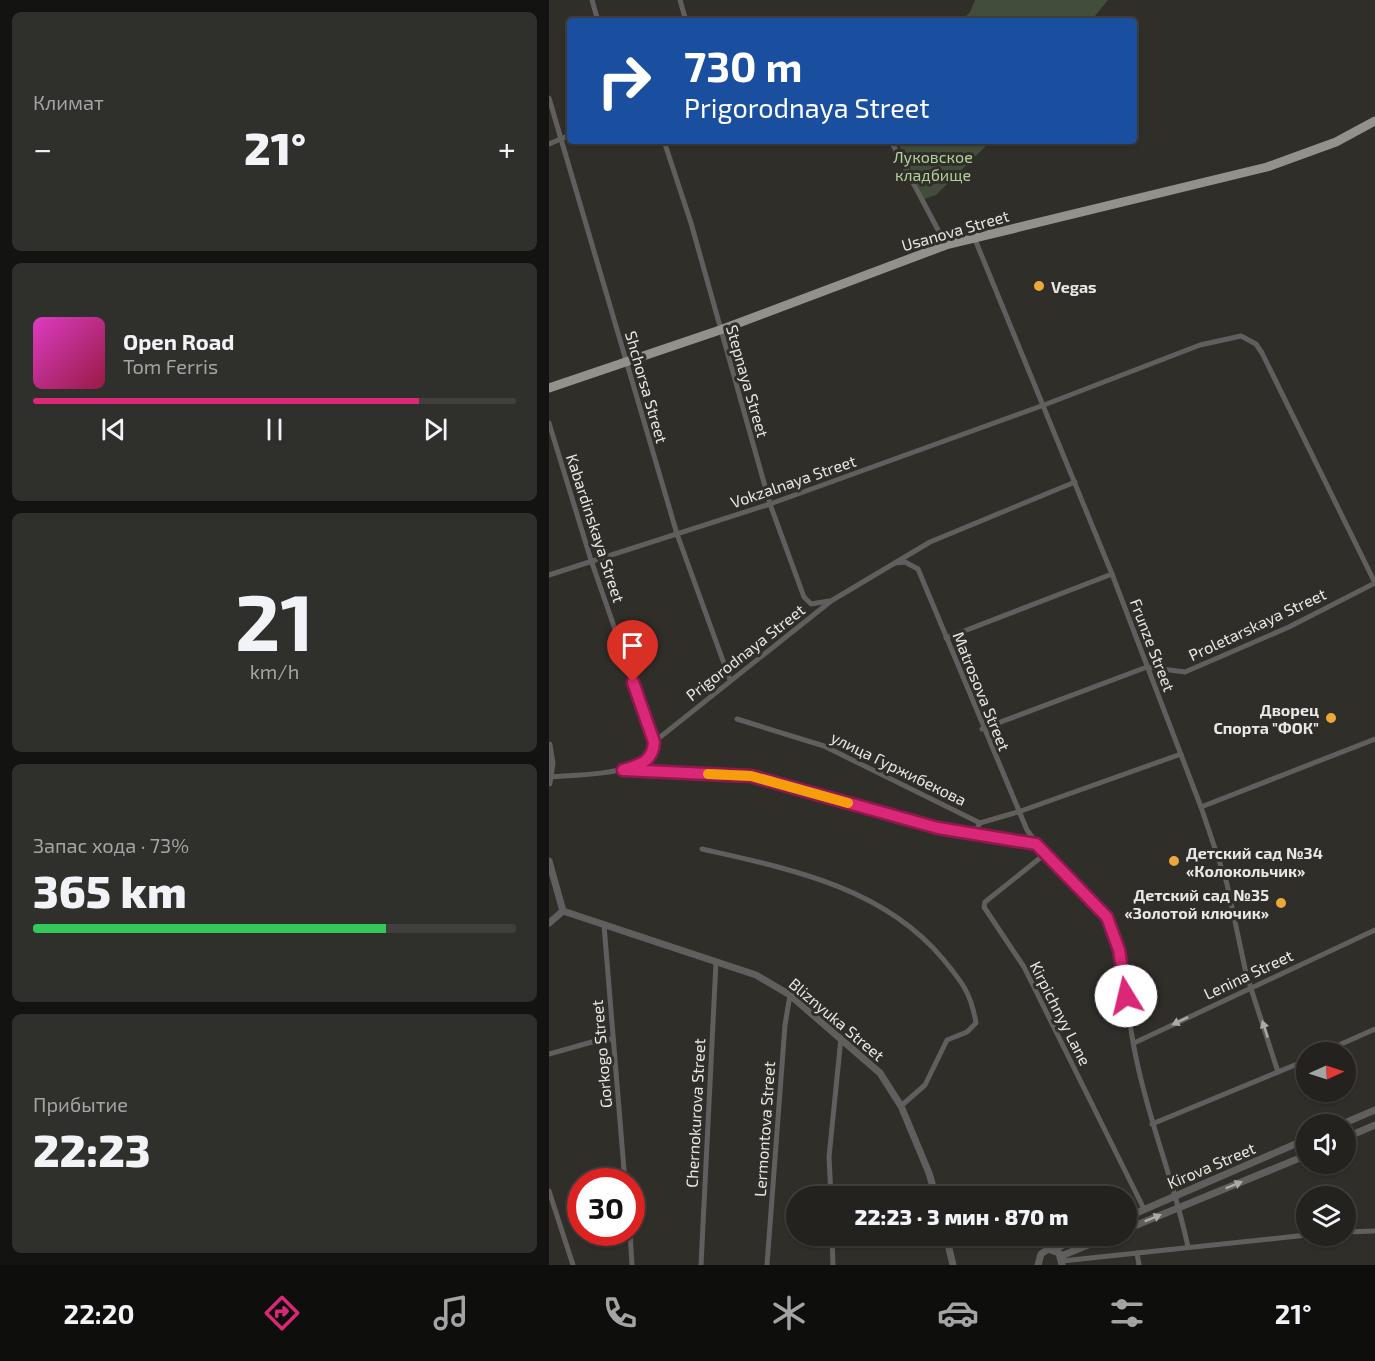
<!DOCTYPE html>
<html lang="ru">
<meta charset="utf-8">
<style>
:root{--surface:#23221f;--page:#2f2f2c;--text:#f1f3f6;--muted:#a3a4a4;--line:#403f3d;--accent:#db2777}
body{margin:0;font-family:"Exo 2",sans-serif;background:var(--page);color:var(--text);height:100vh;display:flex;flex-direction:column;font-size:22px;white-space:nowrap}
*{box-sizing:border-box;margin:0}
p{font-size:20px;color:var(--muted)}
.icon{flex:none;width:33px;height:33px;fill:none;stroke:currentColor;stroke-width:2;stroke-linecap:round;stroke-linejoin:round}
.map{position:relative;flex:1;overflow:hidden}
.sheet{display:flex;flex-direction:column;gap:12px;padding:12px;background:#131311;width:549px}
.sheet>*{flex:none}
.guide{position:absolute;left:18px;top:18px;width:570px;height:126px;border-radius:6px;box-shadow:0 2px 4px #0004,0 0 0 2px var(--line);background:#1a4fa0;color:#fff;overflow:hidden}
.needle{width:39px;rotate:87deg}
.controls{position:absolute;left:747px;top:1042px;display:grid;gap:12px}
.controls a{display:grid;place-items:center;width:60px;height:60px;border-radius:50%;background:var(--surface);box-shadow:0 2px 4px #0004,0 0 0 2px var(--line);font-size:30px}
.speed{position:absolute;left:18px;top:1168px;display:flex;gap:12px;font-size:30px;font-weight:700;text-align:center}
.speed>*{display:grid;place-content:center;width:78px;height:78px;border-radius:50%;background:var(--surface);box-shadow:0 2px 4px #0004,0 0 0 2px var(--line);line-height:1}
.speed .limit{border:9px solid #d22;background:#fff;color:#111}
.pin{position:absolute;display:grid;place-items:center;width:51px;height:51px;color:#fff;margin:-62px -26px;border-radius:50% 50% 50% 0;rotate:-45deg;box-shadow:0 0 6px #0007}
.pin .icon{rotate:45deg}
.me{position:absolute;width:66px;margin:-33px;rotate:351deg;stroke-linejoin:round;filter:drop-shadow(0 0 4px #0008)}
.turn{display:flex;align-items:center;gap:21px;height:126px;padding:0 18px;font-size:27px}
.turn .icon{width:78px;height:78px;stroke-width:2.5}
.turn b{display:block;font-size:42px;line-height:51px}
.big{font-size:45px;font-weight:800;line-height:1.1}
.sheet .tile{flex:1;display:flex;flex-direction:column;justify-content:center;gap:9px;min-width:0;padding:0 21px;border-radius:9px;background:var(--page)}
.sheet .dial{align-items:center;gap:0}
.dial b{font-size:78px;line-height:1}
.song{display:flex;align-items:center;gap:18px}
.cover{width:72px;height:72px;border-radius:9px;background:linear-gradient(135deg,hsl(310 70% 55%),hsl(340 70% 35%))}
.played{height:6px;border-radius:3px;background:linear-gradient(90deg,var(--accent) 80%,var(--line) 80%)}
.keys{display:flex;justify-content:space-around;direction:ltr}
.heat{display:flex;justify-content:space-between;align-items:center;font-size:33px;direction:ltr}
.charge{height:9px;border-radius:4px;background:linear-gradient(90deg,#34c759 73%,var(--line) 0)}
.trip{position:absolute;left:237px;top:1186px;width:351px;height:60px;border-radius:30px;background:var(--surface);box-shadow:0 2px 4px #0004,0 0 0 2px var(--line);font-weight:800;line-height:60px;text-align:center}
.tab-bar{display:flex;height:96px;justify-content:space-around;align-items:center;background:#0e0e0c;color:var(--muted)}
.tab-bar .icon{width:42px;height:42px}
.tab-bar .active{color:var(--accent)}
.tab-bar b{font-size:27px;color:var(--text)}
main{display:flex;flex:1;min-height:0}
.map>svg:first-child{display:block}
.green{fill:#434d3b}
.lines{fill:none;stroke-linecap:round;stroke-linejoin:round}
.minor{stroke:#615f5d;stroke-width:5}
.tertiary{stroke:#615f5d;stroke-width:7}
.primary{stroke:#94908c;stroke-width:9}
.oneway{fill:#abaaa7}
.route-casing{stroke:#8e194d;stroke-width:15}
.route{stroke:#db2777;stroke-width:10}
.slow{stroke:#f59e0b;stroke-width:10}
.poi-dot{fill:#eca93a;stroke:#2f2e29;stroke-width:2}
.labels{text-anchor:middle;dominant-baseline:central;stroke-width:6;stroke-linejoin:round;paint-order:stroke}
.park-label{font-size:16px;fill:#b2d19a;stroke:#2f2e29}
.street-label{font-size:16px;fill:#e8e7e4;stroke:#2f2e29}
.poi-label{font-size:16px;font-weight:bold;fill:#e8e7e4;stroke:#2f2e29;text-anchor:start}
</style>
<main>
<section class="sheet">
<div class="tile"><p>Климат</p>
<div class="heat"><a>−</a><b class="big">21°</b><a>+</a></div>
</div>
<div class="tile">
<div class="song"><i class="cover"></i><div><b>Open Road</b><p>Tom Ferris</p></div></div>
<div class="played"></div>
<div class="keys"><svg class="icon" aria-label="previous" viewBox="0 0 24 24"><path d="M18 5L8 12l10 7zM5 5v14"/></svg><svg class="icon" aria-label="pause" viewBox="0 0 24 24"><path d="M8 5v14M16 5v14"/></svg><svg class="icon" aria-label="next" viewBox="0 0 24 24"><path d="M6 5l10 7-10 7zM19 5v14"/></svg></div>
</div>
<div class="tile dial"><b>21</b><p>km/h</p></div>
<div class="tile"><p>Запас хода · 73%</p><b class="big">365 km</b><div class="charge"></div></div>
<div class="tile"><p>Прибытие</p><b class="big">22:23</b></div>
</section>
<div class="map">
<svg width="826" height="1265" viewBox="0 0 826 1265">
<rect width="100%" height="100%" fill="#2f2e29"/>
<g class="green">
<polygon points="426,0 559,0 542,21 412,21 421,12"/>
<polygon points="348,141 442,141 387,195 375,199"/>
</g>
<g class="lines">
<g class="minor">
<polyline points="43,0 49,21"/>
<polyline points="131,0 137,21"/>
<polyline points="0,98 128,534 181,680"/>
<polyline points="115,141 142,223 221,504 255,597 262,604 280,601"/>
<polyline points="342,141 397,245"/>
<polyline points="0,144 21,135"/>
<polyline points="425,237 563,574 652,807 678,884 697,973 729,1072"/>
<polyline points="0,423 42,560 105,742"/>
<path d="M346,563l10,-1 13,7 109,261c25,37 68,61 87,101 11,43 13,87 23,131 13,63 38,122 51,185"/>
<polyline points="0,575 221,504 495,405 651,345 692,336 707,344 713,353 826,583"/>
<polyline points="397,638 563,574"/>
<polyline points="188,719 275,746 431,823"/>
<polyline points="433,729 598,667 636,672 740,627 826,583"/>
<polyline points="80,770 202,776 389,828 487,844"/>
<path d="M2,777c27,-3 101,0 103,-35l177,-141 99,-59 145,-60"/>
<polyline points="652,807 826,739"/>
<polyline points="424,835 431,823 469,812 632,754"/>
<path d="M153,849c88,20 181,38 241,110 19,23 28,34 33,64l-9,9 -20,8 -22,45 -24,21"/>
<polyline points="496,854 436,902 435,907 475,967 595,1209"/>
<polyline points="55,925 76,1182"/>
<polyline points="585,1043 826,930"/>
<polyline points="772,1053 826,1029"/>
<polyline points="0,1054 50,1040 64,1039"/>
<polyline points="603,1124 758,1060"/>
<polyline points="0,1191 24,1265"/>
<polyline points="282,1197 280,1157 292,1038"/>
<polyline points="796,1232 826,1231"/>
<polyline points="81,1233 83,1265"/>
<polyline points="283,1236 284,1265"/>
<polyline points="588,1253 590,1265"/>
<polyline points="513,1261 758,1235"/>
<polyline points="152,1265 167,962"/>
<polyline points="218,1265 236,1025 241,995"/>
</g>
<g class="tertiary">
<polyline points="0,745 3,763 0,783"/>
<polyline points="0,861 14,911"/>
<polyline points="14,911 207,975 241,995 331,1073 352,1106 380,1173 387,1197"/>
<polyline points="0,923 14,911"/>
<polyline points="791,1125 826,1110"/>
<polyline points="796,1138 826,1125"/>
<polyline points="578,1217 758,1139"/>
<polyline points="578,1229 758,1155"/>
<polyline points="397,1236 404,1265"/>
<polyline points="504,1250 532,1236"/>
<polyline points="512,1256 561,1236"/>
<polyline points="489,1265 492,1254 499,1249 510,1253 513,1265"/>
</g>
<polyline class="primary" points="0,388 171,330 397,245 718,167 787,142 826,121"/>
</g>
<defs><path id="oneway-solid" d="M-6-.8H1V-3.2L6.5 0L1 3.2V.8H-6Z" transform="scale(1.5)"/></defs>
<g class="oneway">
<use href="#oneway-solid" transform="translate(631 1021) rotate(154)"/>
<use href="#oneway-solid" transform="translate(716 1029) rotate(-108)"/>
<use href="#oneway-solid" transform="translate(685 1185) rotate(-22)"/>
<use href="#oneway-solid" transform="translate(604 1218) rotate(-22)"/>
</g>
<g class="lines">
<g class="route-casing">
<path id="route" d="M84,682l21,60c-1,20 -15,23 -31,28l128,6 187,52 98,16 71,73 12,33 7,46"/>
</g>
<use href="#route" class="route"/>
<polyline class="slow" points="159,774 202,776 299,803"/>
</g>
<g class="poi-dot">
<circle cx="490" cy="286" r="6"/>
<circle cx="782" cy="718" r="6"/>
<circle cx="625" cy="861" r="6"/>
<circle cx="732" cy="903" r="6"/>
</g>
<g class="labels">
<g class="park-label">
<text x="384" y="156">Луковское<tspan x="384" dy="18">кладбище</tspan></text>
</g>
<g class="street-label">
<text transform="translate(406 230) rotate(-16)">Usanova Street</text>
<text transform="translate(199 381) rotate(74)">Stepnaya Street</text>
<text transform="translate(98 387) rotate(74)">Shchorsa Street</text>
<text transform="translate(244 481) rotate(-19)">Vokzalnaya Street</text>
<text transform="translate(47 528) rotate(72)">Kabardinskaya Street</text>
<text transform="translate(708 624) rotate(-25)">Proletarskaya Street</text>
<text transform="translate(604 645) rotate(69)">Frunze Street</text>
<text transform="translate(196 652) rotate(-38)">Prigorodnaya Street</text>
<text transform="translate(433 691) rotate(68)">Matrosova Street</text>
<text transform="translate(350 768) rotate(26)">улица Гуржибекова</text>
<text transform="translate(699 974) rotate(-25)">Lenina Street</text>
<text transform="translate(512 1013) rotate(63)">Kirpichnyy Lane</text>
<text transform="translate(288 1019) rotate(40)">Bliznyuka Street</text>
<text transform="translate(52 1054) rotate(-95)">Gorkogo Street</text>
<text transform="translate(146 1113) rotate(-87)">Chernokurova Street</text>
<text transform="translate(215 1129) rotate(-86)">Lermontova Street</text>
<text transform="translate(662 1165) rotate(-23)">Kirova Street</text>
</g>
<g class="poi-label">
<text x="502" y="286">Vegas</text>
<text x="770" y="709" text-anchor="end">Дворец<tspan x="770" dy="18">Спорта "ФОК"</tspan></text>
<text x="637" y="852">Детский сад №34<tspan x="637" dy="18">«Колокольчик»</tspan></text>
<text x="720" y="894" text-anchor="end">Детский сад №35<tspan x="720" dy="18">«Золотой ключик»</tspan></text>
</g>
</g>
</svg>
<div class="controls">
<a><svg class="needle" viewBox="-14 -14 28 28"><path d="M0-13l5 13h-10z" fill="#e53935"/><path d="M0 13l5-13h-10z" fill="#a3a4a4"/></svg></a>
<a><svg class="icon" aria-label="sound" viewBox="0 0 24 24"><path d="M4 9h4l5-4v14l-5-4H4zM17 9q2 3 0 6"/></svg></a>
<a><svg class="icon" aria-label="layers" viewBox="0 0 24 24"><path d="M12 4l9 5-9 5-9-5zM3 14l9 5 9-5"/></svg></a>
</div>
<div class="speed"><div class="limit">30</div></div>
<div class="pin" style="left:84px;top:682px;background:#d93025"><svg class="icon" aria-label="arrive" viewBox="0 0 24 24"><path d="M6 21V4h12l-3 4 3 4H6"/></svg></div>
<svg class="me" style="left:577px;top:996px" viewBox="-20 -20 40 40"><circle r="19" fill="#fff"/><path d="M0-13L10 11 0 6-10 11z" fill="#db2777"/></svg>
<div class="trip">22:23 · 3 мин · 870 m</div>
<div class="guide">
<div class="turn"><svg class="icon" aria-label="right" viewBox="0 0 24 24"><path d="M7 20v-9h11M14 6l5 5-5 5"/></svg><div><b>730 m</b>Prigorodnaya Street</div></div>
</div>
</div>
</main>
<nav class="tab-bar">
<b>22:20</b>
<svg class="icon active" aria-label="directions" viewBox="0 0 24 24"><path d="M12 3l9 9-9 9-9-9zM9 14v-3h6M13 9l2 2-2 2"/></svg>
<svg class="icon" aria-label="music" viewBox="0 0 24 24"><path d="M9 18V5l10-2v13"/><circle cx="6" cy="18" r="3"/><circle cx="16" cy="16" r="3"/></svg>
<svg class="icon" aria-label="phone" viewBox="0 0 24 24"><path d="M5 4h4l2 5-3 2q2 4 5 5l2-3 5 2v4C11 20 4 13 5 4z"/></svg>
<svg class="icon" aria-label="climate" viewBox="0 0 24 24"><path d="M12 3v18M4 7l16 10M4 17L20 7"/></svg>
<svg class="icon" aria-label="car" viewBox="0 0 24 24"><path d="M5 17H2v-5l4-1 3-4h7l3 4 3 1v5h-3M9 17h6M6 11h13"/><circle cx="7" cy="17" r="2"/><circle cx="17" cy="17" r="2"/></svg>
<svg class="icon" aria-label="filters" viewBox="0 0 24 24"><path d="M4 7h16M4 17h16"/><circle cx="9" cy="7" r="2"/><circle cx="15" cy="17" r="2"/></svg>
<b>21°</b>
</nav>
